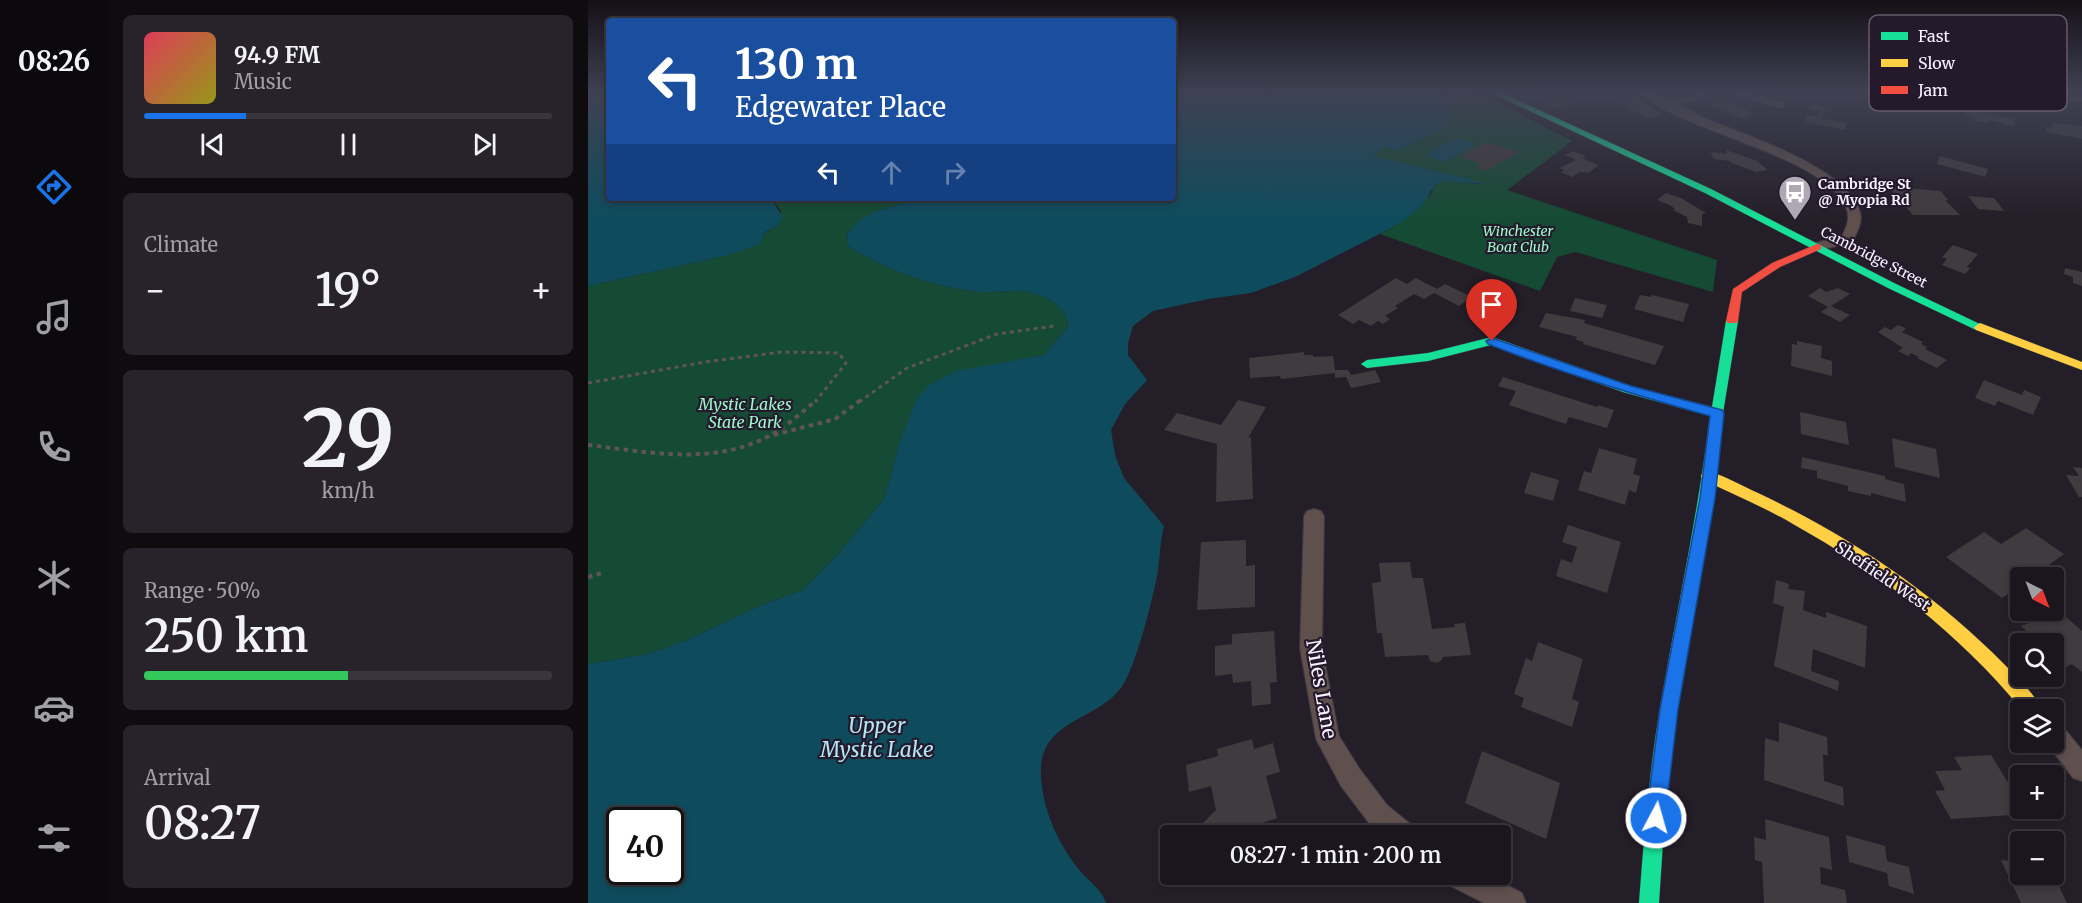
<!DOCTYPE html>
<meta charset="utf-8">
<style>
:root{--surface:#1b161e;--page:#28232b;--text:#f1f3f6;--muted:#a09fa4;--line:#39353c;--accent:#1a73e8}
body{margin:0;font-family:Merriweather,serif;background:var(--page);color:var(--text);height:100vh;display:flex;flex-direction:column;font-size:22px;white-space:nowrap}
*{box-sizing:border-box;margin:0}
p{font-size:20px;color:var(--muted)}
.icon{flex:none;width:33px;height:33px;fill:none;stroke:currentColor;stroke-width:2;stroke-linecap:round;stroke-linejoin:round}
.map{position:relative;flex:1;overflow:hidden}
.sheet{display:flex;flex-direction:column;gap:15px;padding:15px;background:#0f0c10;width:480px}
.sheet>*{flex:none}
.guide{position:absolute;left:18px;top:18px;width:570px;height:183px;border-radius:6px;box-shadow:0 3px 9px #0003,0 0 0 2px var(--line);background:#1a4fa0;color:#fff;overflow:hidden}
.needle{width:39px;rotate:138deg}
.controls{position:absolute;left:1422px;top:567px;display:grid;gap:12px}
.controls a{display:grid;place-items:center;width:54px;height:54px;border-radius:6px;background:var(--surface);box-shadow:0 3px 9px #0003,0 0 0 2px var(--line);font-size:30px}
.speed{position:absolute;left:18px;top:807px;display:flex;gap:12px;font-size:30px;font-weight:700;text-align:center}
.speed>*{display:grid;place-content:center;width:78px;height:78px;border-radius:50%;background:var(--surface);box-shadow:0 3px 9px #0003,0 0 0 2px var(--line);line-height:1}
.speed .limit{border:3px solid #111;border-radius:9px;background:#fff;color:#111}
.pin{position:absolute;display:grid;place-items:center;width:51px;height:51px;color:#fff;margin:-62px -26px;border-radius:50% 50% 50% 0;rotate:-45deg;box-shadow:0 0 6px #0007}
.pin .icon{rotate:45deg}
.me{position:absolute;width:66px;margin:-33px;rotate:6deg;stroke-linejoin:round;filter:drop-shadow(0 0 4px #0008)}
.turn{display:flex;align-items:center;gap:21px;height:126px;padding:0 30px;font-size:27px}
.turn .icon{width:78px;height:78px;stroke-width:2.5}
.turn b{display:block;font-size:42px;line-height:51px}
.lanes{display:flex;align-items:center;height:57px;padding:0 30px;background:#0003;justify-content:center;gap:30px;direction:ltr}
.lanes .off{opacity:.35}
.big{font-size:45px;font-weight:600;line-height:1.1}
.sheet .widget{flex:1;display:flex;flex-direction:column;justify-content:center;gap:9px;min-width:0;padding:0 21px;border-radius:9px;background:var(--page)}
.sheet .dial{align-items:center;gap:0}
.dial b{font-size:78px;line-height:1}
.song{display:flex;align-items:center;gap:18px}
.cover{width:72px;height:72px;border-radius:9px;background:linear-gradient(135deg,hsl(350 70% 55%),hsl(60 70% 35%))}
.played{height:6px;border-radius:3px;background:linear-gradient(90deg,var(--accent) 25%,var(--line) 25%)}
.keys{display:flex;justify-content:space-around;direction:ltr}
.heat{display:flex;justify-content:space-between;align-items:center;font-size:33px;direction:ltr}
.charge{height:9px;border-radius:4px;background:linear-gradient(90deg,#34c759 50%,var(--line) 0)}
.trip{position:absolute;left:572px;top:825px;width:351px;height:60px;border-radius:6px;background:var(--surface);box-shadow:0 3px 9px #0003,0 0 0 2px var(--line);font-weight:600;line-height:60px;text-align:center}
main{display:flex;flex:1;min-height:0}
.menu{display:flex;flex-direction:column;width:108px;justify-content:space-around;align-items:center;background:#0b090c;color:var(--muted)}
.menu .icon{width:42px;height:42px}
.menu .on{color:var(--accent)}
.menu b{font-size:27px;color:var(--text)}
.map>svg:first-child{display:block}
.green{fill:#154b34}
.water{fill:#0e4c5d;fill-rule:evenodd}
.building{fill:#403b3e}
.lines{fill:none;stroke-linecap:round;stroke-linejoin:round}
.lane-casing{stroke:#3e3841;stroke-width:7}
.street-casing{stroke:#3e3841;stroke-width:2}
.fast-casing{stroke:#3e3841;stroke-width:1}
.slow-casing{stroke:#3e3841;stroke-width:1}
.jam-casing{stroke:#3e3841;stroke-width:1}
.path-far1{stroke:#5f5457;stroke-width:3;stroke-dasharray:4 4;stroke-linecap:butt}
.path{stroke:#5f5457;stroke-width:4;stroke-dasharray:4.5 4.5;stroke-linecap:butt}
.lane{stroke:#5f4f4d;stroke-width:6}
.street{fill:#5f4f4d;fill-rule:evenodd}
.fast{fill:#16e098;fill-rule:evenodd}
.slow{fill:#ffcf43;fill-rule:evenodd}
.jam{fill:#f24e42;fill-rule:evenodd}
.route{fill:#1a73e8;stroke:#114b97;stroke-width:1.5}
.labels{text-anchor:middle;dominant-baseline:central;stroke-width:4.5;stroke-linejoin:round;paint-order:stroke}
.far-poi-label{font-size:14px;font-weight:bold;fill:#f9f2ff;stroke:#251a2c;text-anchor:start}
.far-park-label{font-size:14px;font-style:italic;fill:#9afac8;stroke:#251a2c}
.far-street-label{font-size:14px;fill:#f9f2ff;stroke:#251a2c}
.park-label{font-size:16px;font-style:italic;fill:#9afac8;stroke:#251a2c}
.street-label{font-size:16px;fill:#f9f2ff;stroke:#251a2c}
.near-street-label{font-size:20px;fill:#f9f2ff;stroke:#251a2c}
.near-water-label{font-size:21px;font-style:italic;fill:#b3e7f8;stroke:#251a2c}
.key{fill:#251a2c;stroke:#655b6b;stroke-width:1.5}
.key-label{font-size:16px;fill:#f9f2ff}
</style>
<main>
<nav class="menu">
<b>08:26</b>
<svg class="icon on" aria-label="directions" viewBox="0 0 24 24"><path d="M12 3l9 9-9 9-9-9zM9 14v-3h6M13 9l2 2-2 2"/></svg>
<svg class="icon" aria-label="music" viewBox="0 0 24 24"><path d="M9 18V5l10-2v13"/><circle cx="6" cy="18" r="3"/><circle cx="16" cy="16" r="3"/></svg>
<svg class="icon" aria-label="phone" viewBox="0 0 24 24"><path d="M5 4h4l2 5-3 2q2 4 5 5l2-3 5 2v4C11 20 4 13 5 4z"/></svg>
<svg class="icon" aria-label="climate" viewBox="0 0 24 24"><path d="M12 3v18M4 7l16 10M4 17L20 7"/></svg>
<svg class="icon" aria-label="car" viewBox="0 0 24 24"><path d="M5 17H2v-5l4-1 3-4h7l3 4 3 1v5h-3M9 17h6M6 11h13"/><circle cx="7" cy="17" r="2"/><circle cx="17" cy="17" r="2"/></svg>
<svg class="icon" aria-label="filters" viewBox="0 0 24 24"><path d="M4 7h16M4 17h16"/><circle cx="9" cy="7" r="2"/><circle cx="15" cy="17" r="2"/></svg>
</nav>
<section class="sheet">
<div class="widget">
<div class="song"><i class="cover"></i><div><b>94.9 FM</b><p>Music</p></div></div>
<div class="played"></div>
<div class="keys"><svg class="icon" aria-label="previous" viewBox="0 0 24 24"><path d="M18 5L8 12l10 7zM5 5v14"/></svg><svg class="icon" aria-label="pause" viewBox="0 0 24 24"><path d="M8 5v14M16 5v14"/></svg><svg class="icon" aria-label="next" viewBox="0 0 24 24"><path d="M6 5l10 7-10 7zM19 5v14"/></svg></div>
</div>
<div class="widget"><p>Climate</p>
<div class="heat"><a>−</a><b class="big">19°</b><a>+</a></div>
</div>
<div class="widget dial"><b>29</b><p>km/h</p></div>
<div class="widget"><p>Range · 50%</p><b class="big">250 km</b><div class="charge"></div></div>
<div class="widget"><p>Arrival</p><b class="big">08:27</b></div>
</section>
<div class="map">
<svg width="1494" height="903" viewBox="0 0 1494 903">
<rect width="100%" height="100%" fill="#241e28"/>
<g class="green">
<polygon points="858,92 889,92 984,141 919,190 1129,260 1125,292 987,252 969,257 952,291 792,234 811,224 843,194 846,186 853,181 897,184 784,156 796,146 817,147 856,128 858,126 861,105"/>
<path d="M183,198h152l-46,13 -30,22 1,13c42,26 84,41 133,46 17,1 39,-4 55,2 16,5 32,16 32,33l-24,28 -41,8 -104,82 -15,54 -45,54 -36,37 -41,15 -75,35 -39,14 -60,10v-378l141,-31 49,-30 3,-14z"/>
</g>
<g class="water">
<polygon points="0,92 21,92 21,198 183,198 195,218 190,225 176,233 172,244 141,255 0,286"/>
<path d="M585,92h273l3,29 -5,7 -46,22 -14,-4 -11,10 115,28 -47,-3 -7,5 -11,19 -24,19 -104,53 -44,16 -43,6 -55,12 -20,15 -5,17v12l19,25 -22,24 -14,26 4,25 9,23 40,48c-4,15 -4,30 -6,45 -5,27 -22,96 -37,117 -26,34 -84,32 -80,89 2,34 18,69 40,95 9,10 21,18 25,31h-518v-239l60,-10 39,-14 75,-35 41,-15 36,-37 45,-54 15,-54 17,-45 12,-14 28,-15 88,-16 24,-28c0,-17 -16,-28 -32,-33 -16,-6 -38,-1 -55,-2 -49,-5 -91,-20 -133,-46l-1,-12 13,-14 17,-9 46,-13h250zM32,820h50v52h-50z"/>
<polygon points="871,138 888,145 855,162 839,155 855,144"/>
</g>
<g class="building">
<polygon points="1047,97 1075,115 1058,118 1031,101"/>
<polygon points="971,98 982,103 967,108 956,102"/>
<polygon points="1135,100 1167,114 1154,119 1122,105"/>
<polygon points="1223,104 1238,107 1234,118 1259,123 1257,130 1216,122 1218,115 1229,117 1231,111 1221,109"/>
<polygon points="1379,109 1427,119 1426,127 1401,120 1400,123 1387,121 1387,118 1377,115"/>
<polygon points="1464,123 1494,126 1494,139 1459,132 1458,127 1465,128"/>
<polygon points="896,143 904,144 931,152 898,171 888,167 892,164 872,156"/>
<polygon points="1138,150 1169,161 1180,170 1168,172 1141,162 1143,161 1125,159 1123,152 1139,154"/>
<polygon points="985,151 998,156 994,158 1011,165 1000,173 992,172 984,177 973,172 977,170 971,168 988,160 977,155"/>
<polygon points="1352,156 1400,169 1397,177 1349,164"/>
<polygon points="1305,187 1353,191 1360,200 1357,200 1372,215 1325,215 1301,188 1306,189"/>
<polygon points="1078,193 1093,198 1118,213 1114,214 1114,226 1100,223 1099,217 1085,210 1087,209 1082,205 1069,200"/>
<polygon points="1380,196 1406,198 1416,211 1390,209"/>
<polygon points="1365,245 1390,254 1379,267 1382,268 1377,274 1354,265 1359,259 1354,257"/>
<polygon points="1477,268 1494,272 1494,286 1485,283 1485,277 1476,274"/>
<polygon points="808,278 819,284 828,278 849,289 857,284 884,297 871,306 846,293 836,299 826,294 807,306 810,308 797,316 802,319 795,324 790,321 783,326 771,320 765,324 750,315"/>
<polygon points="1232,288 1238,292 1250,288 1262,294 1243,306 1262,315 1252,322 1233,312 1240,307 1220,296"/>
<polygon points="1052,295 1063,297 1064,295 1101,304 1095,322 1046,309"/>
<polygon points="987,298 1019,305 1014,318 982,311"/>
<polygon points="958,313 997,320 996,323 1076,346 1067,365 995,344 996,342 988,340 989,337 951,327"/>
<polygon points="1310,325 1318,328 1314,332 1335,342 1333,344 1339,347 1337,349 1359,360 1349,368 1329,358 1331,357 1323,353 1320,356 1310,351 1315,348 1290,332 1297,327 1303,330"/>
<polygon points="1209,341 1234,346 1233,358 1244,361 1244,376 1203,366 1204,344 1209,345"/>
<polygon points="716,352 716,355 725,355 725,357 745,356 747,370 760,370 763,375 787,370 793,382 763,388 758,377 747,378 747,373 693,379 692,376 662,378 661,358"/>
<polygon points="915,377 1009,407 1010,405 1026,410 1019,428 981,417 978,424 921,405 928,391 910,386"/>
<polygon points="1396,380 1434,395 1436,390 1453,397 1445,415 1410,401 1407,406 1387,398"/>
<polygon points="650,400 678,407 660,438 663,437 665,499 628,502 629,444 576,430 589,413 633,425"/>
<polygon points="1212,412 1258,422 1261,445 1213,434"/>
<polygon points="1304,438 1348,449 1352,478 1307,467"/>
<polygon points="1011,448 1049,459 1045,474 1052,476 1048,493 1041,490 1037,505 990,490 996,471 1003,473"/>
<polygon points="1214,457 1297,476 1297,479 1316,484 1318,502 1283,493 1283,496 1260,491 1260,486 1229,478 1229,471 1213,468"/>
<polygon points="1485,467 1494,468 1494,497 1491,497 1478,475 1491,476"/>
<polygon points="943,472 971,480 965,501 936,493"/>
<polygon points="980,525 1033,542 1019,593 968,576 973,559 984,563 989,547 974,542"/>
<polygon points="1438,528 1476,554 1443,578 1432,578 1432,585 1414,598 1358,557 1396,532 1413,544"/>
<polygon points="658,540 658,566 667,565 667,607 609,610 613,542"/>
<polygon points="822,562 824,578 835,578 844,629 867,627 866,624 877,623 883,655 855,657 853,661 848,663 842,661 840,655 797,657 794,633 789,633 784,583 793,582 791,563"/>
<polygon points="1188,580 1201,584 1200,589 1217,591 1215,610 1238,618 1238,612 1279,626 1277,668 1225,649 1223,671 1251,681 1250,691 1186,666 1196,607 1185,603"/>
<polygon points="1471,611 1494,631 1494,672 1484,664 1478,667 1466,656 1466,644 1452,644 1433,626"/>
<polygon points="686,631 689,682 682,683 683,704 664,706 663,681 645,683 644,674 627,676 627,646 644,644 644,634"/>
<polygon points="950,642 995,659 984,699 991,702 984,727 933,707 936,698 926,694 938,658 944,661"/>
<polygon points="1191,722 1239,737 1240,756 1235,754 1236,781 1255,787 1256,806 1176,780 1177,738 1191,742"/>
<polygon points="664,739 666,749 685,743 692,772 678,776 689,818 651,831 649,836 615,836 615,823 628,810 623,786 601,792 598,765 630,756 629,749"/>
<polygon points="894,751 972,783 958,839 877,803"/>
<polygon points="1403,755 1432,802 1432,808 1437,808 1440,814 1363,819 1347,791 1357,790 1347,771 1374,770 1366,757"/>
<polygon points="1177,819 1241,837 1244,870 1232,867 1233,884 1257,890 1259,903 1176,903 1174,862 1167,860 1166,837 1178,840"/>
<polygon points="1258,835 1297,846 1299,861 1321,867 1326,894 1301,886 1299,873 1261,862"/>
<polygon points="1413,860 1432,862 1432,874 1465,874 1479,903 1433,903"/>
</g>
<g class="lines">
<g class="lane-casing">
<g id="lane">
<polyline points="1146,92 1193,105"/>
<polyline points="1078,104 1106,98 1116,92"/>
</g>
</g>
<g class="street-casing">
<g id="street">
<path d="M1052,92c21,0 50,20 71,29 38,15 138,48 149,91 3,10 -3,21 -8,30l-35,9 -7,-4 2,-3 30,-8c4,-8 8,-17 5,-26 -22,-57 -165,-76 -207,-118z"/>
<polygon points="1382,92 1442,92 1494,96 1494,102 1425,97 1383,98 1378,95"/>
<polygon points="726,509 733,511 736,516 734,648 751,736 771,768 799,805 826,827 830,836 796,836 781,823 753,786 728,739 712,648 716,516 719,511"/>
<polygon points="1466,723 1474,726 1494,750 1494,781 1485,778 1458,742 1466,742"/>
<polygon points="856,874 898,874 934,893 938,903 896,903 859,884"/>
</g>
</g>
<g class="fast-casing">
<g id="fast">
<polygon points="901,92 912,92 1123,189 1308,284 1398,327 1396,330 1388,330 1300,288 1117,193"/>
<path d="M1144,318l6,3 -15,92 -9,85 -36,211 -12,87 -7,107h-20c5,-65 10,-130 21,-195 17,-98 38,-193 50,-292l-87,-24 -132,-47 -63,16 -61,7 -6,-4 6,-4 61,-7 64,-16 139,49 81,21 14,-86z"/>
</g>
</g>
<g class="slow-casing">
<g id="slow">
<polygon points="1392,323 1494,362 1494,370 1388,330 1386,327"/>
<path d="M1120,471c17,5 34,15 50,22 90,42 176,100 246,171 13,13 30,29 38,46h-20c-63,-77 -143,-138 -229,-186 -29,-17 -60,-30 -90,-44l-2,-4 2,-4z"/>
</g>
</g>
<g class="jam-casing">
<polygon id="jam" points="1229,244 1233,245 1233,249 1192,267 1154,292 1150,321 1148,323 1140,323 1138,321 1145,289 1184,263"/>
</g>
<g class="path-far1">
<polyline points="0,383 117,362 194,352 251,353 258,363 227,402"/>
<polyline points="271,402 319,368 409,334 466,326"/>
</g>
<g class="path">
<polyline points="186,435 247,419 273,400"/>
<path d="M0,445c60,7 125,21 181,-9 17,-9 33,-24 48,-36"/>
<polyline points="0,577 14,573"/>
</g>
<use href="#lane" class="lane"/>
<use href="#street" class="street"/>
<use href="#fast" class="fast"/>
<use href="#slow" class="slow"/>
<use href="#jam" class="jam"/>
</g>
<linearGradient id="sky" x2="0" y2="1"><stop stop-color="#141016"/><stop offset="0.42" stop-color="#3f4153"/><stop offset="1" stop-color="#3f4153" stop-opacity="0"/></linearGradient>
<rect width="1494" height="219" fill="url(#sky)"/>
<path class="route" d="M904,338l139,48 91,24 2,3 -9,85 -37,211 -13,109 -2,6 -7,3 -7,-3 -3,-6 14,-109 40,-211 10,-82c-75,-21 -149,-43 -222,-72l-2,-3z"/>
<defs>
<g id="bus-pin" transform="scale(1.725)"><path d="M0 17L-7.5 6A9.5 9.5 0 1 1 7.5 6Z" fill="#aea8b4" stroke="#251a2c"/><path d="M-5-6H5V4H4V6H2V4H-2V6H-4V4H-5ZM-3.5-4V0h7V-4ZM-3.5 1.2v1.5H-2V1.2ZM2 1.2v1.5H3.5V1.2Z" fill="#fff"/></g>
</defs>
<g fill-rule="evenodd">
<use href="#bus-pin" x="1207" y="192"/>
</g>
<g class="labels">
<g class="far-poi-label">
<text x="1230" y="184">Cambridge St<tspan x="1230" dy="16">@ Myopia Rd</tspan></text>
</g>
<g class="far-park-label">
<text x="930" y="231">Winchester<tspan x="930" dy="16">Boat Club</tspan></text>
</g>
<g class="far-street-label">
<text transform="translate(1286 257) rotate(27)">Cambridge Street</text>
</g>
<g class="park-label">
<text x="157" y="404">Mystic Lakes<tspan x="157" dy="18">State Park</tspan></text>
</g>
<g class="street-label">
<text transform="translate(1295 576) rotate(34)">Sheffield West</text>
</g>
<g class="near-street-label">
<text transform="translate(734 689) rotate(80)">Niles Lane</text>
</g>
<g class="near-water-label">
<text x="289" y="725">Upper<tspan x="289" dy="24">Mystic Lake</tspan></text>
</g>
</g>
<rect x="1281" y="15" width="198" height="96" rx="9" class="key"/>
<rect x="1293" y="32" width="27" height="8" fill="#16e098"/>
<rect x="1293" y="59" width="27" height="8" fill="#ffcf43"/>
<rect x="1293" y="86" width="27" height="8" fill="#f24e42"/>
<g class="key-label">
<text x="1330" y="42">Fast</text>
<text x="1330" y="69">Slow</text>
<text x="1330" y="96">Jam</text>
</g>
</svg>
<div class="controls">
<a><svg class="needle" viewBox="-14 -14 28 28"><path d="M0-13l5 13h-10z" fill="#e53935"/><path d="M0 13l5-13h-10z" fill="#a09fa4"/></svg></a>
<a><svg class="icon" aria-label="search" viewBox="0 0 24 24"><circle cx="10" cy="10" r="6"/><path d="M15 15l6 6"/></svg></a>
<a><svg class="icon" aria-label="layers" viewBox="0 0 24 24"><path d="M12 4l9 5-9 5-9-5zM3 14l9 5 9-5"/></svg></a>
<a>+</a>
<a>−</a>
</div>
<div class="speed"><div class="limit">40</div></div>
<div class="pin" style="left:904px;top:341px;background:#d93025"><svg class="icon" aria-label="arrive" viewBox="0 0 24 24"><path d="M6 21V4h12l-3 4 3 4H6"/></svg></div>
<svg class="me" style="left:1068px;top:818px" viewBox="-20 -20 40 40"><circle r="17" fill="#1a73e8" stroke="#fff" stroke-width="3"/><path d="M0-11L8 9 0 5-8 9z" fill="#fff"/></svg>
<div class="trip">08:27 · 1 min · 200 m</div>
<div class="guide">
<div class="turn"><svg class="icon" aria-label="left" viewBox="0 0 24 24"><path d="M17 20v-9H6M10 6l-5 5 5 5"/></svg><div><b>130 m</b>Edgewater Place</div></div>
<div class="lanes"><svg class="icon" aria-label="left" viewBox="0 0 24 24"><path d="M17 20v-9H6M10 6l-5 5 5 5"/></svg><svg class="icon off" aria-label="ahead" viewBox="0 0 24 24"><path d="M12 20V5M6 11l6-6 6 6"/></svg><svg class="icon off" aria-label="right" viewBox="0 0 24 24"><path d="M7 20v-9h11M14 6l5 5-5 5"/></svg></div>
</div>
</div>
</main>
